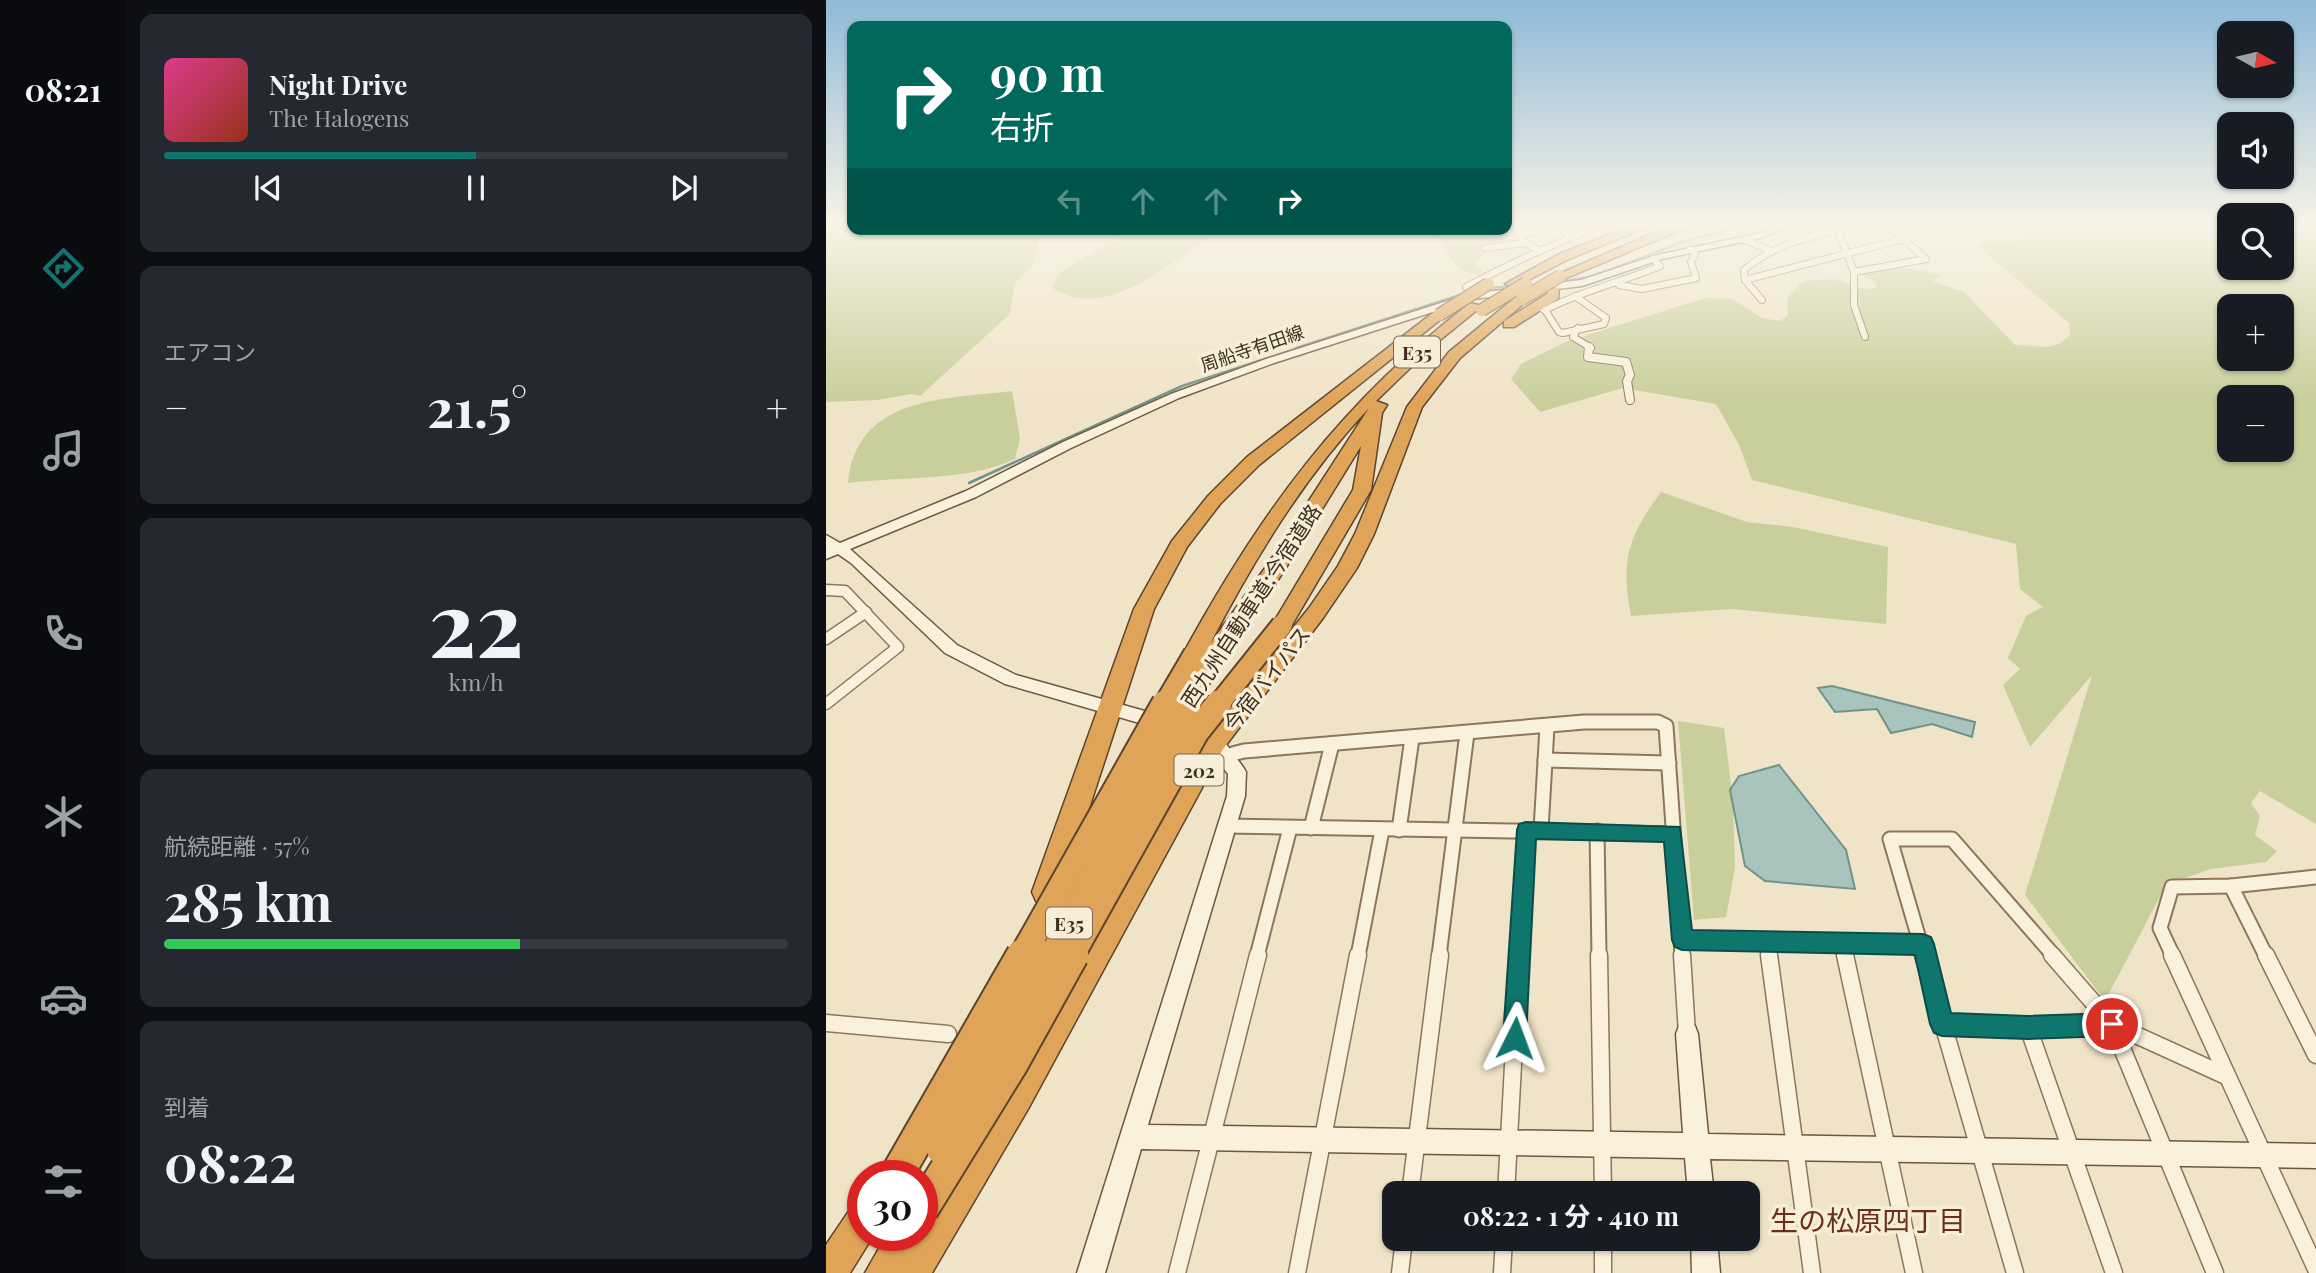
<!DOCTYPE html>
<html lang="ja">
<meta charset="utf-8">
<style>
:root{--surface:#171b24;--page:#242831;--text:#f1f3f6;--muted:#9ea1a6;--line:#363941;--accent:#0f766e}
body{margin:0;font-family:"Playfair Display","Noto Sans JP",serif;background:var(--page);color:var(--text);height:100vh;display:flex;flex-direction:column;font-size:26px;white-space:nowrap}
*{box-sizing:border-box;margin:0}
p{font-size:23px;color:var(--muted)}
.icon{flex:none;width:38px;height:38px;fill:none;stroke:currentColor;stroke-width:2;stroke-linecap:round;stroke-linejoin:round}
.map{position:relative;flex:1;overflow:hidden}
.side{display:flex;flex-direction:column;gap:14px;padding:14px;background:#0d0f14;width:700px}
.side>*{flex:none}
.guide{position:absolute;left:21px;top:21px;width:665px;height:214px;border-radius:14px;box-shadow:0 2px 5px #0004;background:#00695c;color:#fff;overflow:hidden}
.needle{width:46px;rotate:98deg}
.fabs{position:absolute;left:1391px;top:21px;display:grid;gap:14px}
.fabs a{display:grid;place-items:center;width:77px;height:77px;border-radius:14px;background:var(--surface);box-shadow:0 2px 5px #0004;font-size:35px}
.speed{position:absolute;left:21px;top:1160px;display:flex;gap:14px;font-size:35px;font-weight:700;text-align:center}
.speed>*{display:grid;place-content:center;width:91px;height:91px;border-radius:50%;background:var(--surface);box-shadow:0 2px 5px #0004;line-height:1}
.speed .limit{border:10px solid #d22;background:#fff;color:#111}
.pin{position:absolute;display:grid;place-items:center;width:60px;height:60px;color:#fff;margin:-30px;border:4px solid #fff;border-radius:50%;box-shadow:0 2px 7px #0007}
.me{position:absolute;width:77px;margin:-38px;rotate:3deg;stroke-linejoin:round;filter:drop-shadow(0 0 5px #0008)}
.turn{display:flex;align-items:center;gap:24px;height:147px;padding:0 28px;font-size:32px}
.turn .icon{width:91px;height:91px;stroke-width:2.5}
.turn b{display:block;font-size:49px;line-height:60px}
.lanes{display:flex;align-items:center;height:66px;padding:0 28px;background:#0003;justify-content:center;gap:35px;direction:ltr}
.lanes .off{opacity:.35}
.big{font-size:52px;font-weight:700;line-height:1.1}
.side .widget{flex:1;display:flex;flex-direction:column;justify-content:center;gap:10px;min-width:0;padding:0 24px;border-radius:14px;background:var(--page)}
.side .dial{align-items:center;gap:0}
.dial b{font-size:91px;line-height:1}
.song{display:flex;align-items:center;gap:21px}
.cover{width:84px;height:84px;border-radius:10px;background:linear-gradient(135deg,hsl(330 70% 55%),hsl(10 70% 35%))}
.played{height:7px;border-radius:4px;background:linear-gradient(90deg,var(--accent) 50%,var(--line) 50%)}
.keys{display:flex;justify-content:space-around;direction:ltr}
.heat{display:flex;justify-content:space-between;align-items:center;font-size:38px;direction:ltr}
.charge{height:10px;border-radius:5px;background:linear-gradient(90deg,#34c759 57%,var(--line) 0)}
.trip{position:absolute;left:556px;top:1181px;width:378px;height:70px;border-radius:14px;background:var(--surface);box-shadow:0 2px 5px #0004;font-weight:700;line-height:70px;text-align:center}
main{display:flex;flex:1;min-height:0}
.menu{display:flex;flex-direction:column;width:126px;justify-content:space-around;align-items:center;background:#090b0e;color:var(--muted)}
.menu .icon{width:49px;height:49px}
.menu .selected{color:var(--accent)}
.menu b{font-size:32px;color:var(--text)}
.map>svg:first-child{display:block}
.green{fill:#c9cf9b;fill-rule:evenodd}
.water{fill:#a9c4bc;stroke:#6f938a;stroke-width:2}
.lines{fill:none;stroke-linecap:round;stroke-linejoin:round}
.stream-far1{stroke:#6f938a;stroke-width:2}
.stream{stroke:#6f938a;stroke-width:2.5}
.street-far4-casing{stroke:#8d765c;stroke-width:8}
.street-far3-casing{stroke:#8d765c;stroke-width:10}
.street-far2-casing{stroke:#8d765c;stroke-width:13}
.street-far1-casing{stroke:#8d765c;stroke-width:17}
.street-casing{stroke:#8d765c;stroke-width:19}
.secondary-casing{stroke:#6f573f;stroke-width:3}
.highway-casing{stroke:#5b4430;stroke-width:3}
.street-far4{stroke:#faf1dc;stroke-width:6}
.street-far3{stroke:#faf1dc;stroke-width:8}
.street-far2{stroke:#faf1dc;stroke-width:10}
.street-far1{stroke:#faf1dc;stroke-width:13}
.street{stroke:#faf1dc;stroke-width:16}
.secondary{fill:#faf1dc;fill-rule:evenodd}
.highway{fill:#e0a458;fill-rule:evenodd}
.highway-bridge-far3-casing{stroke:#5b4430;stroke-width:14;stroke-linecap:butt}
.highway-bridge-far2-casing{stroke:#5b4430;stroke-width:24;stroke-linecap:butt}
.highway-bridge-far1-casing{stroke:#5b4430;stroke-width:29;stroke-linecap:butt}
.highway-bridge-casing{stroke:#5b4430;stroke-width:36;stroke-linecap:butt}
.highway-bridge-far3{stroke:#e0a458;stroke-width:12}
.highway-bridge-far2{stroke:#e0a458;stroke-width:20}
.highway-bridge-far1{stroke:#e0a458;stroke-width:25}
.highway-bridge{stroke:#e0a458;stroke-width:32}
.route{fill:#0f766e;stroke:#0a4d48;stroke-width:2}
.labels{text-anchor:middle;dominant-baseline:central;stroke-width:7;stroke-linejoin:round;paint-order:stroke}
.far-street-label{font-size:18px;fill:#3d2e20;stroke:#f7eed8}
.shield{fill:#f7eed8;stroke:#756857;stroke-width:2}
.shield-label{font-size:19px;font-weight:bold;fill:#3d2e20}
.street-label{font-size:21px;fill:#3d2e20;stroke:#f7eed8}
.near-neighbourhood-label{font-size:28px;fill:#6b2e1e;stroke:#f7eed8}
</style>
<main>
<nav class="menu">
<b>08:21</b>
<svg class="icon selected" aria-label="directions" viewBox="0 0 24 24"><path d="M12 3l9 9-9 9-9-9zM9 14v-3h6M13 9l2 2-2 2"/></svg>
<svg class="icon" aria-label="music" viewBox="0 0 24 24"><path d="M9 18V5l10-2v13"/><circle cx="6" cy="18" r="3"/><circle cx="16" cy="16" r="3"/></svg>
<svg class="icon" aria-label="phone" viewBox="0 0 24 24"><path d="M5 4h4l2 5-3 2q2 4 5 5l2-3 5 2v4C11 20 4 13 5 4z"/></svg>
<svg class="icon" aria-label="climate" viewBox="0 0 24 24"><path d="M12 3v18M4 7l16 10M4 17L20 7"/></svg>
<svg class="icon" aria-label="car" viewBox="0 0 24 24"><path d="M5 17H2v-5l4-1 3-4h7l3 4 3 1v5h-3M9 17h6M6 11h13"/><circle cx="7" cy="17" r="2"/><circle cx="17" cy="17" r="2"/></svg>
<svg class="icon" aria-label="filters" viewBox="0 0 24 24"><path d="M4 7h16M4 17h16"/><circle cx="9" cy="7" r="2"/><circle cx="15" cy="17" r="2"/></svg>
</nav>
<section class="side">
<div class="widget">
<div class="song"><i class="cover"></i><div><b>Night Drive</b><p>The Halogens</p></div></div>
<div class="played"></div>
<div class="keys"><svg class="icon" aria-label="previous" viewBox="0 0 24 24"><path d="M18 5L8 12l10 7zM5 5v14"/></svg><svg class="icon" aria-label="pause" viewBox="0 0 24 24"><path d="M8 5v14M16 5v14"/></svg><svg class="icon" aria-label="next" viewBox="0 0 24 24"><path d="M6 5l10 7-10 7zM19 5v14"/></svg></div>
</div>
<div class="widget"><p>エアコン</p>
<div class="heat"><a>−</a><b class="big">21.5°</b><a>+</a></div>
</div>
<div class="widget dial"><b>22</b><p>km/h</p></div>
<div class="widget"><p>航続距離 · 57%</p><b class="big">285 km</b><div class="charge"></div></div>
<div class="widget"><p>到着</p><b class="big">08:22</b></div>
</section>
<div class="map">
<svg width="1490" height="1273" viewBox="0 0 1490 1273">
<rect width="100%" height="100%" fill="#f0e4c8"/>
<g class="green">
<polygon points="0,223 26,223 26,229 219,229 215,231 207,265 189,283 184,314 94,396 85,394 52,400 0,402"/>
<path d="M681,223h20l-13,11 -1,6 -31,6 -2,2 6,4 -12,10 8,10 -3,2c-27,0 -30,-24 -45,-42l1,-3h72z"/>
<path d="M1173,223h230l1,45h52v-45h34v601l-56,-33 -9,12 9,13 -5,19 22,16 -11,11 -55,7 -45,16 -61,116 -80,-106 67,-220 -62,72 -27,-62 17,-16 -12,-11 18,-42 17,-9 -23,-18 -4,-45 -264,-64 -13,-35 -23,-41 -93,-16 -83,24 -29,-33 10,-15 44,-22 140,-44 28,1 29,19 18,3 8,-6 -1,-17 16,-17 32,-2 28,10 13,-1v-5l-17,-10 45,-5 37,6 -8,7 31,11 51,53 33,2 13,-4 9,-8 -1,-12 -92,-77 5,-5 44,-1 -7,-8zM1404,306h52v53h-52zM1404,397h52v53h-52z"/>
<path d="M308,229h66l6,8c-7,10 -20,17 -30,24 -34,23 -79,52 -121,29l-3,-5 11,-15z"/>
<path d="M186,391l8,47 -5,21c-49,23 -114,17 -167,24 8,-87 97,-84 164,-92z"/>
<path d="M835,492l86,30 46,5 95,20 -2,77 -154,-15 -101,7c-11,-56 -3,-79 30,-124z"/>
<polygon points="852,721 898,728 907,801 909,868 900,917 868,920"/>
</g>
<g class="water">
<polygon points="1006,686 1149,722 1146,737 1106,724 1065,733 1051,709 1009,712 992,688"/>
<polygon points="953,765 1020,850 1029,889 939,881 919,866 904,790 913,776"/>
</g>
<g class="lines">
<g class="stream-far1">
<polyline points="734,282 767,276 859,241 928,223"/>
<polyline points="664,288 685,286"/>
<polyline points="470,348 639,293"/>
</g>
<polyline class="stream" points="143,483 356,386 476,347"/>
<g class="street-far4-casing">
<g id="street-far4">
<polyline points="729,223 745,236"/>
<polyline points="1004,223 1010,224 1028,272 1028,305 1039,337"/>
<polyline points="919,240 943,250"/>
<polyline points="699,243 693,234 711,231"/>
<polyline points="659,248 699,243 714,251"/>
<polyline points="1028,272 1100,259 1059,223"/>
<polyline points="919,280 1077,239"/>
<polyline points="793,285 816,289 870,278 865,262 869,254 864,249"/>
<path d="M646,296l-6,-9c47,-25 94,-47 145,-64"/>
<path d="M936,300l-17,-20 -1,-10c35,-30 76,-35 119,-47"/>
<path d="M711,306l8,4c36,-19 77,-28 115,-44l-7,-7"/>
<polyline points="719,310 733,332 737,333 778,324 780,318 749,296"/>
<polyline points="752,328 747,337 765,348"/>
</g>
</g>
<g class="street-far3-casing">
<polyline id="street-far3" points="763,347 762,357 800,362 804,375 801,381 804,400"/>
</g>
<g class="street-far2-casing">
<g id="street-far2">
<polyline points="0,590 19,591 72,647 0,704"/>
<polyline points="0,639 40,612"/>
</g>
</g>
<g class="street-far1-casing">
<g id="street-far1">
<polyline points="399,756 418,751 758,722 832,722 840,726 856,956"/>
<polyline points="719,760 843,763"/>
<polyline points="400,826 847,834"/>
<polyline points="485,828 506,744"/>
<polyline points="573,830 586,738"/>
<polyline points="715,830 721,727"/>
<polyline points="771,831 773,956"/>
<polyline points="1405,886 1440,956"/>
<polyline points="856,940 1097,944"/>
<polyline points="941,942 943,956"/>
<polyline points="1016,943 1019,956"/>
<polyline points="431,956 464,828"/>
<polyline points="532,956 556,830"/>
<polyline points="613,956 641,733"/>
<polyline points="693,956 700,830"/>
<polyline points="1098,956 1064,839 1126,839 1228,956"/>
<polyline points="1347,956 1334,928 1346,887 1405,886 1490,877"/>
</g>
</g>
<g class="street-casing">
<g id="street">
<polyline points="773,955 777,1194"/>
<polyline points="856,955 861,1034"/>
<polyline points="943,955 986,1273"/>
<polyline points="1019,955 1088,1273"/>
<polyline points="1097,955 1189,1273"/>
<polyline points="1226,955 1286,1024 1389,1273"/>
<polyline points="1346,955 1490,1269"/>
<polyline points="1440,955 1490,1055"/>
<polyline points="0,1023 122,1034"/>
<polyline points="1116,1024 1202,1027 1286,1024 1400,1076"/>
<polyline points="1202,1027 1288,1273"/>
<polyline points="584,1194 614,955"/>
<polyline points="680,1194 693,955"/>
<polyline points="777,1239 777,1273"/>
<polyline points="351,1273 432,955"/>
<polyline points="471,1273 532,955"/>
<polyline points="574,1273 578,1239"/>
<polyline points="676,1273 678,1239"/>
</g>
</g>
<g class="secondary-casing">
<g id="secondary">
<polygon points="961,223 972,223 935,238 836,259 756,286 647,299 448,363 353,398 245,448 150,497 24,549 131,645 190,675 340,717 343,722 340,727 334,729 179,684 119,653 25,563 12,554 0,559 0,535 14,543 140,491 237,442 345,394 440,359 643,294 755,280 831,255 930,234"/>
<polygon points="382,731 395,737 417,767 420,772 419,796 322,1125 857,1133 850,1034 853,1026 861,1023 869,1026 872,1034 882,1134 1490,1144 1490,1168 884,1159 888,1194 862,1194 859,1158 315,1149 279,1273 251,1273 401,796 402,774 373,738 376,733"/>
<polygon points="865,1239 891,1239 894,1273 866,1273"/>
</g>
</g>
<g class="highway-casing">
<g id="highway">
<polygon points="815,223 831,223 741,260 689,287 679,284 733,254"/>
<polygon points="851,223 871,223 738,279 728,276"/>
<polygon points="722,285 733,288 732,299 688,327 678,327 678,321 721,294"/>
<polygon points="691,296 703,299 634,358 596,407 548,534 531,568 497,618 397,749 202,1109 106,1273 39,1273 60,1236 96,1236 96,1223 180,1087 381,735 483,608 512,566 529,534 581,407 623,352"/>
<path d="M644,303l12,3 -47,38 -59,57 11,4 -5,8 -11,77 -82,140h-14l-3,-5 81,-135 8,-44 -79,128 -62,89 -8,2 -10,-6 -8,3 -8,-2 -3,-6c78,-143 158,-251 287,-351zM543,408l-101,156 -58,80c44,-85 94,-167 159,-236z"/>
<polygon points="608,312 620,315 433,465 394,504 361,547 328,609 243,870 230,901 220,905 210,901 206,892 308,609 346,541 382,496 421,457"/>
<polygon points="37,1203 37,1236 47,1236 24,1273 0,1273 0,1245 25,1208"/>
</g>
</g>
<use href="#street-far4" class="street-far4"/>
<use href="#street-far3" class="street-far3"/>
<use href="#street-far2" class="street-far2"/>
<use href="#street-far1" class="street-far1"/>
<use href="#street" class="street"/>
<use href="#secondary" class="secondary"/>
<use href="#highway" class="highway"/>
<g class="highway-bridge-far3-casing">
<g id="highway-bridge-far3">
<polyline points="696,299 734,276"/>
<polyline points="656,310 700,283"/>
<polyline points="613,315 662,284"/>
</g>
</g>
<g class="highway-bridge-far2-casing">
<g id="highway-bridge-far2">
<polyline points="338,705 368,654"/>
<polyline points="360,705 386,657"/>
<polyline points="392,705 456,625"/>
</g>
</g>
<g class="highway-bridge-far1-casing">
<g id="highway-bridge-far1">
<polyline points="196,956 339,703"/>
<polyline points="226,956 361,703"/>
<polyline points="245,956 370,732 393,703"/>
</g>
</g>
<g class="highway-bridge-casing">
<g id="highway-bridge">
<polyline points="117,1149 227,955"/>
<polyline points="70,1176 197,955"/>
<polyline points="96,1209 186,1063 246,955"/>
</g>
</g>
<use href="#highway-bridge-far3" class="highway-bridge-far3"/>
<use href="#highway-bridge-far2" class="highway-bridge-far2"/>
<use href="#highway-bridge-far1" class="highway-bridge-far1"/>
<use href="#highway-bridge" class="highway-bridge"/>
</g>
<linearGradient id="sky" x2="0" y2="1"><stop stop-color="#8fbad6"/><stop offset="0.56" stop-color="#f8f3e6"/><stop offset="1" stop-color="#f8f3e6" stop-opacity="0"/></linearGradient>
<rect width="1490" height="401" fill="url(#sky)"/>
<polygon class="route" points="700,822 854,827 866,930 1097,934 1105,937 1108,944 1125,1013 1202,1016 1286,1013 1294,1016 1297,1024 1294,1032 1286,1036 1202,1039 1116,1036 1108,1033 1104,1024 1089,955 856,950 849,947 846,940 838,842 710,839 700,1038 697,1046 689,1050 681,1046 677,1038 691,830 693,824"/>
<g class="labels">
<g class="far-street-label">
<text transform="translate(426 348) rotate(-19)">周船寺有田線</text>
</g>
<g class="shield">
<rect x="568" y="336.5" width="46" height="31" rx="5"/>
<rect x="348.5" y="754.5" width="49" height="31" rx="5"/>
<rect x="220" y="907.5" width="46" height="31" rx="5"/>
</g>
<g class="shield-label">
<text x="591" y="352">E35</text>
<text x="373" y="770">202</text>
<text x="243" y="923">E35</text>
</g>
<g class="street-label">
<text transform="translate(424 605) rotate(-57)">西九州自動車道;今宿道路</text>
<text transform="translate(440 678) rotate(-52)">今宿バイパス</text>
</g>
<g class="near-neighbourhood-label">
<text x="1042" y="1219">生の松原四丁目</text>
</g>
</g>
</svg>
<div class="fabs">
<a><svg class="needle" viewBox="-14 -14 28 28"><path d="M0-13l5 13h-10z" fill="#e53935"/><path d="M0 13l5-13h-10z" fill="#9ea1a6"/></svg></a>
<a><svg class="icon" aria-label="sound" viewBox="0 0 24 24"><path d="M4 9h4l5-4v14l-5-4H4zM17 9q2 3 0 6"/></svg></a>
<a><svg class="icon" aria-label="search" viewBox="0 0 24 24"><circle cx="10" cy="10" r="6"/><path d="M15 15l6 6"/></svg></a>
<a>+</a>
<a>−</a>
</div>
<div class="speed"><div class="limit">30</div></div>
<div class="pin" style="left:1286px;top:1024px;background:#d93025"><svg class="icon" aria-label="arrive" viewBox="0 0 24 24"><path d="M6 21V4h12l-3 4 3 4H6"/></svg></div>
<svg class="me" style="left:689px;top:1038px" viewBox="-20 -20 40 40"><path d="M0-17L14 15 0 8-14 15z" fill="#0f766e" stroke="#fff" stroke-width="4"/></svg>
<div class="trip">08:22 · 1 分 · 410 m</div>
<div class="guide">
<div class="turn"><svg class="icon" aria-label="right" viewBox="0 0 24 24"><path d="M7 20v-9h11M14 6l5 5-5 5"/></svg><div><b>90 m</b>右折</div></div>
<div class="lanes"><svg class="icon off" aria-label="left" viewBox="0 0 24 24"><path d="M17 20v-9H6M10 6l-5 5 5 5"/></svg><svg class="icon off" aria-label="ahead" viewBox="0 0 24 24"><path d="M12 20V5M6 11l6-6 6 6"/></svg><svg class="icon off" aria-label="ahead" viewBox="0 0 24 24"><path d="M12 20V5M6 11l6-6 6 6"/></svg><svg class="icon" aria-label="right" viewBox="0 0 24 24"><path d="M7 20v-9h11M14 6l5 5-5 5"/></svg></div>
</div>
</div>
</main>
